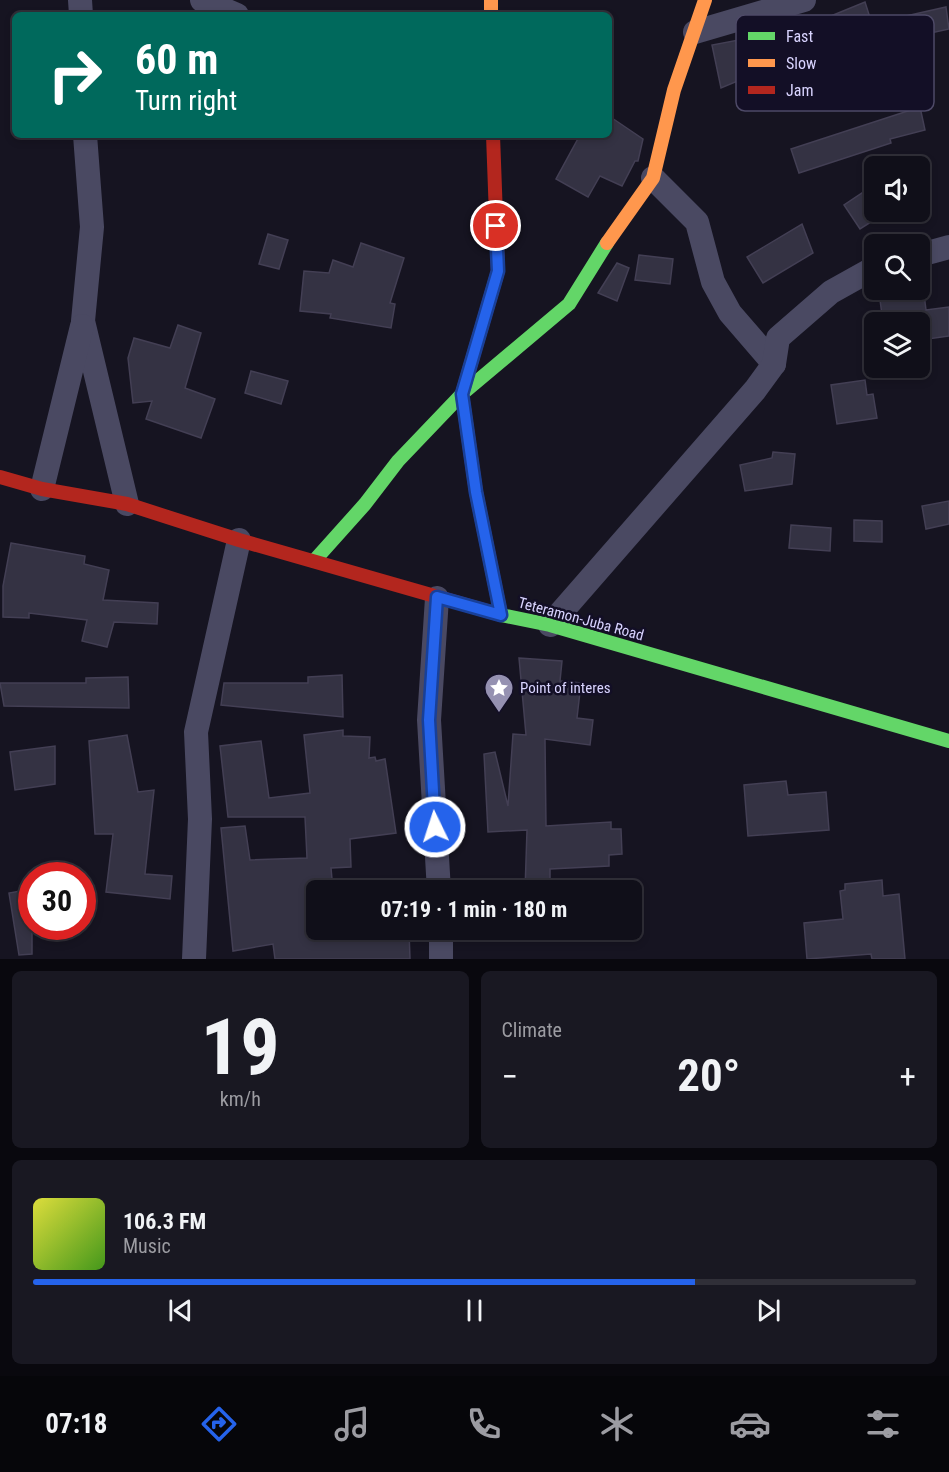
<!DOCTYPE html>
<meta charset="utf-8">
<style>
:root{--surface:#100f19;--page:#191822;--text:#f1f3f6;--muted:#9c9ca2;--line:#302f38;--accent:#2563eb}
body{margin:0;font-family:"Roboto Condensed",sans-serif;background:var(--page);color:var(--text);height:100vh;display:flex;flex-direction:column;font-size:22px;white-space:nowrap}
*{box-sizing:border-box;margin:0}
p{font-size:20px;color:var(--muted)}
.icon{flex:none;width:33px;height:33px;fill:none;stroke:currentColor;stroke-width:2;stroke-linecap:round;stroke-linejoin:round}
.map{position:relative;height:959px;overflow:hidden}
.drawer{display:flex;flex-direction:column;gap:12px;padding:12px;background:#09080e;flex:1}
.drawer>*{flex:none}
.banner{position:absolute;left:12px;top:12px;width:600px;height:126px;border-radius:9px;box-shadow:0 3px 9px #0003,0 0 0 2px var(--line);background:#00695c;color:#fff;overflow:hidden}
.controls{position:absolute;left:864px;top:156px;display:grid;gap:12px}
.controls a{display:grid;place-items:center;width:66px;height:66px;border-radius:9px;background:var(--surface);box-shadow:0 3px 9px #0003,0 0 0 2px var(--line);font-size:30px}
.speed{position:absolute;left:18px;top:862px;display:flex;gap:12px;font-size:30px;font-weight:700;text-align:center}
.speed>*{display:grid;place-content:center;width:78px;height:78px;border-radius:50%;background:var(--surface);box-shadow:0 3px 9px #0003,0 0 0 2px var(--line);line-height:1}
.speed .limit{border:9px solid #d22;background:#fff;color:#111}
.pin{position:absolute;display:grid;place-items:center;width:51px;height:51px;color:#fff;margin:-26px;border:3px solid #fff;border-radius:50%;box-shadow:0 2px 6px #0007}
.me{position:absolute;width:66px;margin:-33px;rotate:356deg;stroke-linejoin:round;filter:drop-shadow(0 0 4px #0008)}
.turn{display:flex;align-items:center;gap:21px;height:126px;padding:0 24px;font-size:27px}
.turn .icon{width:78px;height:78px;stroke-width:2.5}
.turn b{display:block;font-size:42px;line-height:51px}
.big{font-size:45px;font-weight:700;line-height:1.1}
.drawer .widget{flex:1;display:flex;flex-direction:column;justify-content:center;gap:9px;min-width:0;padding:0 21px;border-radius:9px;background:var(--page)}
.drawer .dial{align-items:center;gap:0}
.dial b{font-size:78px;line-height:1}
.song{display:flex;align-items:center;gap:18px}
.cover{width:72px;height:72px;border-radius:9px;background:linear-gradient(135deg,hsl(60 70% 55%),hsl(100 70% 35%))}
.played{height:6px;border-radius:3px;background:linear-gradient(90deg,var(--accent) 75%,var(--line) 75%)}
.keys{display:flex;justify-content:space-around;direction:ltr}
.heat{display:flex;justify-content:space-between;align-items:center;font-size:33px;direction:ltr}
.drawer .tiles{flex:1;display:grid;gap:12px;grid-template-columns:1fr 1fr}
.widget:last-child{grid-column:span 2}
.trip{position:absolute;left:306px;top:880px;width:336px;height:60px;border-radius:9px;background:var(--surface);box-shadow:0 3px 9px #0003,0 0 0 2px var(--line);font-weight:700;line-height:60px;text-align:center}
.dock{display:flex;height:96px;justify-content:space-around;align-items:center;background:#06060a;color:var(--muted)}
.dock .icon{width:42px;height:42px}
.dock .on{color:var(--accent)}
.dock b{font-size:27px;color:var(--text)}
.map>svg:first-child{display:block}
.building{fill:#343243;stroke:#433f54;stroke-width:1.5}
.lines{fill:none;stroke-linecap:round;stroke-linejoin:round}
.street{stroke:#4a4962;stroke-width:24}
.fast{stroke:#63d668;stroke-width:14}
.slow{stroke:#ff974d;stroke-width:14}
.jam{stroke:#b3261e;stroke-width:14}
.route-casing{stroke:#184099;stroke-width:15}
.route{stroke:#2563eb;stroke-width:10}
.labels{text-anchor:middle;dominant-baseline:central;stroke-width:5;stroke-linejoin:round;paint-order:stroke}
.street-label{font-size:15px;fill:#d9d4ff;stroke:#130f26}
.poi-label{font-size:15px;fill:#d9d4ff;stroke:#130f26;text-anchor:start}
.key{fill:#130f26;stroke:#4e4a67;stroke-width:1.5}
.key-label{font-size:16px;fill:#d9d4ff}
</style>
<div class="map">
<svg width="949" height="959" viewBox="0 0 949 959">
<rect width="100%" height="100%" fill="#161421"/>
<g class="building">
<polygon points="865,2 872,24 813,49 804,27"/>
<polygon points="946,7 949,29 903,39 909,82 888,86 879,22"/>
<polygon points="771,34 776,65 721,88 712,45"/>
<polygon points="920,107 925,130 890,139 891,143 799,173 791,149"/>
<polygon points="609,116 643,139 638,161 635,161 622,186 600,176 588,197 556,179 580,135 609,135"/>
<polygon points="874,185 874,220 860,229 844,205"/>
<polygon points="802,224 813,253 763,283 747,257"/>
<polygon points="268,234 288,240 279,269 259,264"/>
<polygon points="361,243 404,258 390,303 395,304 391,328 330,318 331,314 300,311 304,271 329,273 333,260 353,267"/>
<polygon points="639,255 673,259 670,284 635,280"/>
<polygon points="617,263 629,268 617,301 598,293"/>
<polygon points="924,294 926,310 949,307 949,336 928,339 928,332 920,333 920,322 883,322 880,300"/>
<polygon points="178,325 201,333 185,388 215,399 201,438 146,419 152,401 133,403 128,358 134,338 170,348"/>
<polygon points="251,371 288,381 281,404 245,393"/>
<polygon points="865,380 867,395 873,394 877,418 837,424 831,385"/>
<polygon points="773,452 795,454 792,484 745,491 740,465 772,458"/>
<polygon points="949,501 949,524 926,529 922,506"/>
<polygon points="854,520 882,521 882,542 854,541"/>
<polygon points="791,525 831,528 830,551 789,548"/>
<polygon points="11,543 85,556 84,564 109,570 103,600 158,603 157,624 114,622 107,647 82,641 87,620 29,613 29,618 3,617 3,586"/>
<polygon points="519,658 562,661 560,681 581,683 577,718 593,720 590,745 545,739 546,826 611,822 611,829 621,829 622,854 609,855 609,866 550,869 550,891 525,891 527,830 488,832 484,754 495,752 508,806 513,734 526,735"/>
<polygon points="342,675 343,717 221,705 224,683 308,683 308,677"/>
<polygon points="128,677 129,708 4,706 0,683 86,683 86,678"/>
<polygon points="343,730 343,736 370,737 369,758 375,757 376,761 385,759 396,833 350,839 351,867 331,868 332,879 327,879 329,891 316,891 316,930 409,930 410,959 275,959 273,944 233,951 221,828 245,826 250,860 307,858 305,817 228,817 220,746 261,741 269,798 310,793 304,735"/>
<polygon points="127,735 138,792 154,790 145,874 172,876 170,899 106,892 113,834 95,834 89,741"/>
<polygon points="55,746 55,784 15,790 10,752"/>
<polygon points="786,781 788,795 826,792 829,830 748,836 744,785"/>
<polygon points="882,880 883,896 899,894 905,959 872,959 871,954 807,959 804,923 843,919 840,891 845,890 845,884"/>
<polygon points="32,889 32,954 19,955 9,893"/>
</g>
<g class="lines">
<g class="street">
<polyline points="80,0 81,15"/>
<polyline points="202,0 237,15"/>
<polyline points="695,32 804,0"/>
<polyline points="85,135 92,227 83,321 127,504"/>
<polyline points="653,178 697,222 713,282 730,313 774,364"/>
<polyline points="920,255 949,247"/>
<polyline points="42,489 82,326"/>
<polyline points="437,598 429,720 439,891"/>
<polyline points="550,625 755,390 774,364 778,338 831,292 874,268"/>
<polyline points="441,930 441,959"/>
<polyline points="194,959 200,819 196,732 239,540"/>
</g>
<g class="fast">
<polyline points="314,561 365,504 398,461 462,394 569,304 607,243"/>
<polyline points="500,610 501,615 550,625 949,741"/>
</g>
<g class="slow">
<polyline points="491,0 491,15"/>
<polyline points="607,243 653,178 674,90 705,0"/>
</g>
<g class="jam">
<polyline points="493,135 498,271 462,394 476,492 500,610"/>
<polyline points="0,477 42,489 127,504 239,540 501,615"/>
</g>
</g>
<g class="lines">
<g class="route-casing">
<polyline id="route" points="435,827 429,720 437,597 501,615 476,492 462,394 498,271 496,226"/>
</g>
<use href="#route" class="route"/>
</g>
<defs>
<g id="sight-pin" transform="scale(1.5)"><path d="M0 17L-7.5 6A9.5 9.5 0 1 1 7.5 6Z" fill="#9591b1" stroke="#130f26"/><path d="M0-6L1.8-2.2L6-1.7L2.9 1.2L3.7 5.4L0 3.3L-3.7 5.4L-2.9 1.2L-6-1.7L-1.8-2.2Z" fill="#fff"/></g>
</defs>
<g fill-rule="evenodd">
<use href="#sight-pin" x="499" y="688"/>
</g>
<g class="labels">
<g class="street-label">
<text transform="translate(581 619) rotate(15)">Teteramon-Juba Road</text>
</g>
<g class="poi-label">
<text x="520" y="688">Point of interes</text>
</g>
</g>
<rect x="736" y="15" width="198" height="96" rx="9" class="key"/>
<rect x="748" y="32" width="27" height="8" fill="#63d668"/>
<rect x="748" y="59" width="27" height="8" fill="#ff974d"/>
<rect x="748" y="86" width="27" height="8" fill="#b3261e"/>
<g class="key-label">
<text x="786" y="42">Fast</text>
<text x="786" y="69">Slow</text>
<text x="786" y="96">Jam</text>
</g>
</svg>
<div class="controls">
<a><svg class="icon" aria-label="sound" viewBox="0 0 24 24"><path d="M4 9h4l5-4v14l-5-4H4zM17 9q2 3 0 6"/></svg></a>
<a><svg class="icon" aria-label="search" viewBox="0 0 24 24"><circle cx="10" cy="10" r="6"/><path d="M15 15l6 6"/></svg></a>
<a><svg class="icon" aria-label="layers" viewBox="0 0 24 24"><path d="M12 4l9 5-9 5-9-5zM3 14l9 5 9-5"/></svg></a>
</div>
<div class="speed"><div class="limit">30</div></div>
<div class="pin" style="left:496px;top:226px;background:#d93025"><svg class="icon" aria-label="arrive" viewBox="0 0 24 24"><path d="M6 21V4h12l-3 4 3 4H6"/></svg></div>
<svg class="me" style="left:435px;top:827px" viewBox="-20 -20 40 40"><circle r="17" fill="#2563eb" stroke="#fff" stroke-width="3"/><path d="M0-11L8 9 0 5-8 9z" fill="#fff"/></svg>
<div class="trip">07:19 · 1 min · 180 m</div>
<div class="banner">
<div class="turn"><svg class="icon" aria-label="right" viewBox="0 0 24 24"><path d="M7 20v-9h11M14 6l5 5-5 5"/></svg><div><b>60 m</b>Turn right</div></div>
</div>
</div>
<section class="drawer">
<div class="tiles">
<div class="widget dial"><b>19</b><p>km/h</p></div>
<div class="widget"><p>Climate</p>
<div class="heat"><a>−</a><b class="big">20°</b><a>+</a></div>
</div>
<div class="widget">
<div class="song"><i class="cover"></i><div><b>106.3 FM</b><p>Music</p></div></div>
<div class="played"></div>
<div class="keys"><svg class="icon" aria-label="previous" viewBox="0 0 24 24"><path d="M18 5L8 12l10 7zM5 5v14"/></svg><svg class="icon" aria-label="pause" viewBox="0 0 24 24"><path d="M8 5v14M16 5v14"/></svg><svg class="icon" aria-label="next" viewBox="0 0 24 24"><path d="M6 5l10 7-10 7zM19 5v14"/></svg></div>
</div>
</div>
</section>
<nav class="dock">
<b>07:18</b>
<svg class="icon on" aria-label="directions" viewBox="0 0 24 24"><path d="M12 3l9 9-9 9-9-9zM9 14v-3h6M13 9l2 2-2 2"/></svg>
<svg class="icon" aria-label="music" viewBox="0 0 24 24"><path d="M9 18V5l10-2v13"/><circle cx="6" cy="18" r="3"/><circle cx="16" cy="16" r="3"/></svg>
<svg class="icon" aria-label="phone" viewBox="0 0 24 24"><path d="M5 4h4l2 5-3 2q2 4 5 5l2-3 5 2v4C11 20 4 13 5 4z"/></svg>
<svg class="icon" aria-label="climate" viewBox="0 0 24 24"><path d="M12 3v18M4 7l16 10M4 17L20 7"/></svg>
<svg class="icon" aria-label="car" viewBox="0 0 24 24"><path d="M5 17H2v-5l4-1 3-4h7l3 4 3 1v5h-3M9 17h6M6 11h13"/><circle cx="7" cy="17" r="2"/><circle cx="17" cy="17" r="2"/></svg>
<svg class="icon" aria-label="filters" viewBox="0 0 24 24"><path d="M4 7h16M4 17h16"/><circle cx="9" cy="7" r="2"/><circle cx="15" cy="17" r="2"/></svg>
</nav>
